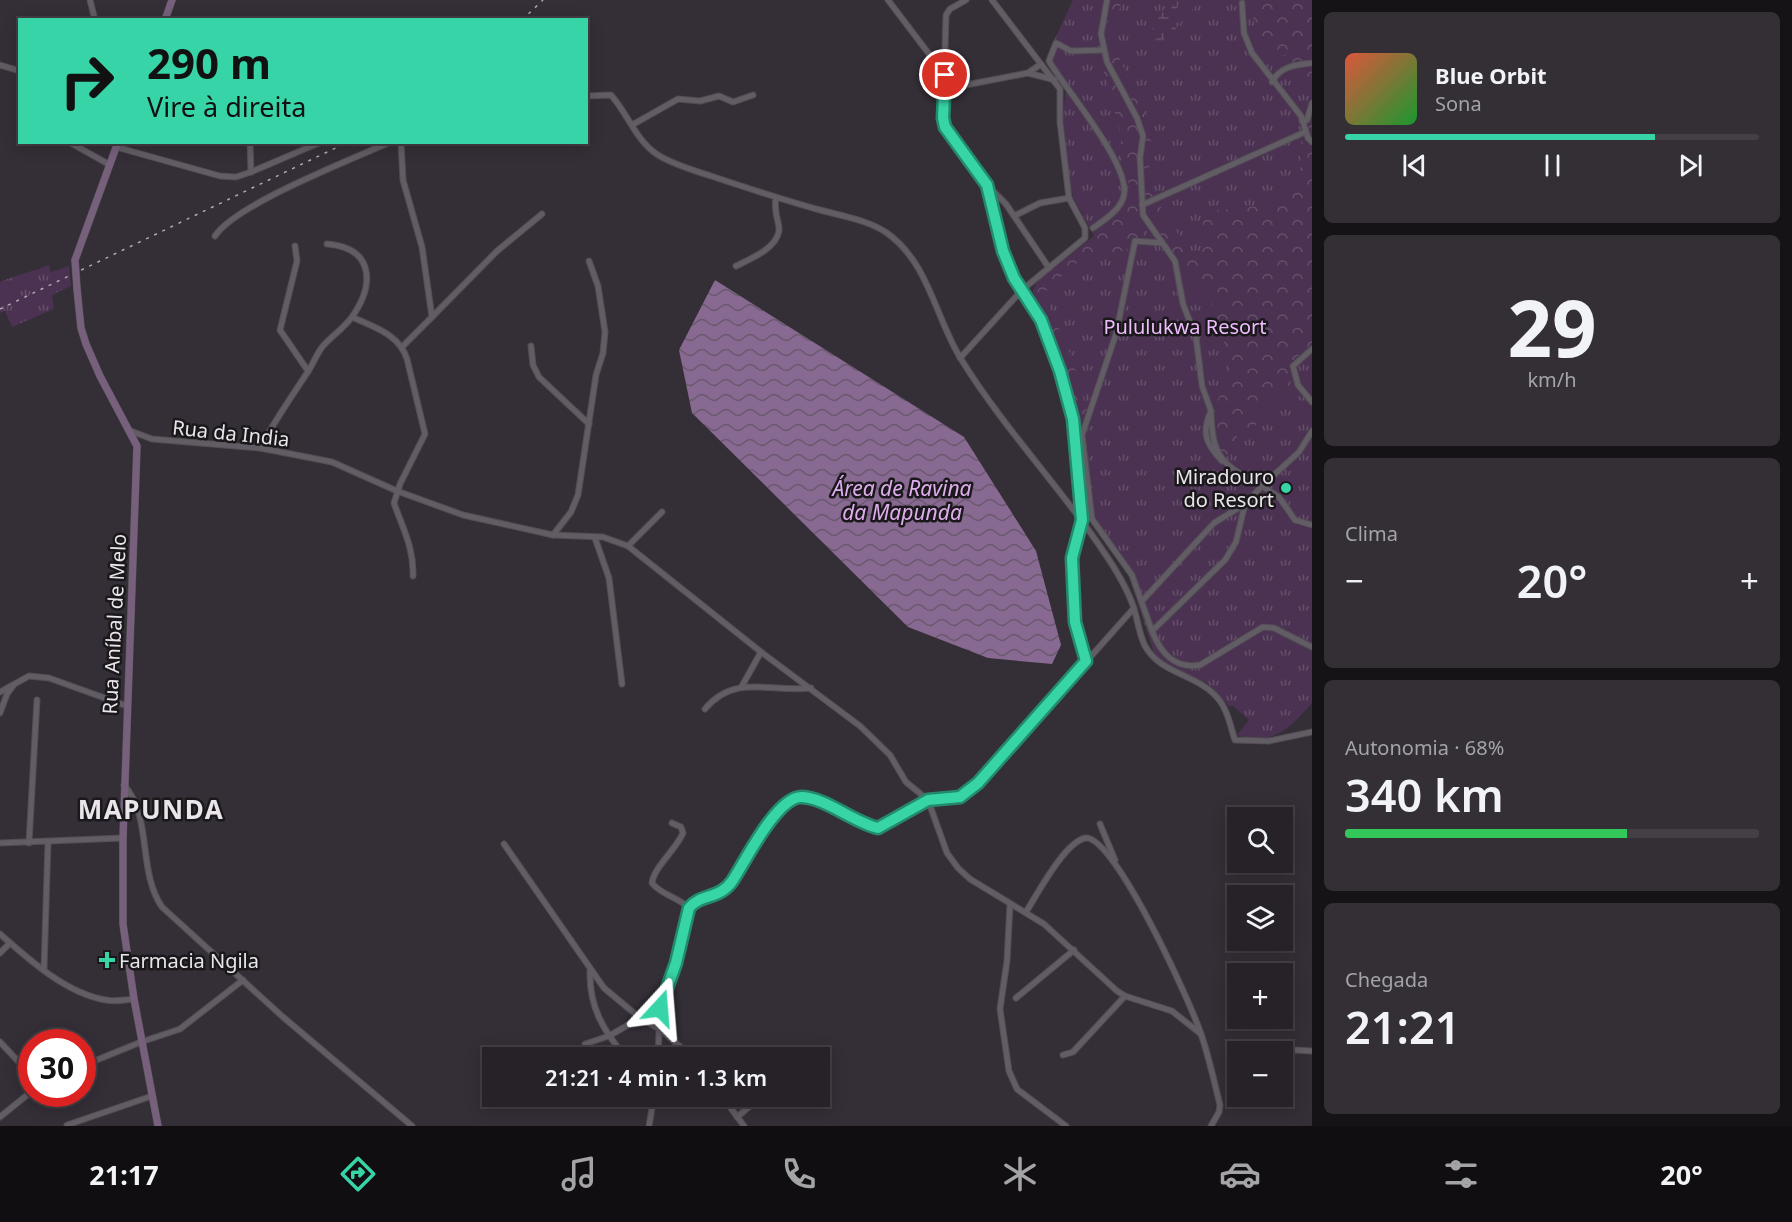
<!DOCTYPE html>
<html lang="pt">
<meta charset="utf-8">
<style>
:root{--surface:#272228;--page:#332f34;--text:#f1f3f6;--muted:#a4a4a8;--line:#433f45;--accent:#36d4a7}
body{margin:0;font-family:"Noto Sans",sans-serif;background:var(--page);color:var(--text);height:100vh;display:flex;flex-direction:column;font-size:22px;white-space:nowrap}
*{box-sizing:border-box;margin:0}
p{font-size:20px;color:var(--muted)}
.icon{flex:none;width:33px;height:33px;fill:none;stroke:currentColor;stroke-width:2;stroke-linecap:round;stroke-linejoin:round}
.map{position:relative;flex:1;overflow:hidden}
.side{display:flex;flex-direction:column;gap:12px;padding:12px;background:#151316;width:480px}
.side>*{flex:none}
.top-card{position:absolute;left:18px;top:18px;width:570px;height:126px;border-radius:0px;box-shadow:0 3px 15px #0003,0 0 0 2px var(--line);background:#36d4a7;color:#111;overflow:hidden}
.tools{position:absolute;left:1227px;top:807px;display:grid;gap:12px}
.tools a{display:grid;place-items:center;width:66px;height:66px;border-radius:0px;background:var(--surface);box-shadow:0 3px 15px #0003,0 0 0 2px var(--line);font-size:30px}
.speed{position:absolute;left:18px;top:1029px;display:flex;gap:12px;font-size:30px;font-weight:700;text-align:center}
.speed>*{display:grid;place-content:center;width:78px;height:78px;border-radius:50%;background:var(--surface);box-shadow:0 3px 15px #0003,0 0 0 2px var(--line);line-height:1}
.speed .limit{border:9px solid #d22;background:#fff;color:#111}
.pin{position:absolute;display:grid;place-items:center;width:51px;height:51px;color:#fff;margin:-26px;border:3px solid #fff;border-radius:50%;box-shadow:0 2px 6px #0007}
.me{position:absolute;width:66px;margin:-33px;rotate:19deg;stroke-linejoin:round;filter:drop-shadow(0 0 4px #0008)}
.turn{display:flex;align-items:center;gap:21px;height:126px;padding:0 30px;font-size:27px}
.turn .icon{width:78px;height:78px;stroke-width:2.5}
.turn b{display:block;font-size:42px;line-height:51px}
.big{font-size:45px;font-weight:600;line-height:1.1}
.side .card{flex:1;display:flex;flex-direction:column;justify-content:center;gap:9px;min-width:0;padding:0 21px;border-radius:9px;background:var(--page)}
.side .dial{align-items:center;gap:0}
.dial b{font-size:78px;line-height:1}
.song{display:flex;align-items:center;gap:18px}
.cover{width:72px;height:72px;border-radius:9px;background:linear-gradient(135deg,hsl(10 70% 55%),hsl(130 70% 35%))}
.played{height:6px;border-radius:3px;background:linear-gradient(90deg,var(--accent) 75%,var(--line) 75%)}
.keys{display:flex;justify-content:space-around;direction:ltr}
.heat{display:flex;justify-content:space-between;align-items:center;font-size:33px;direction:ltr}
.charge{height:9px;border-radius:4px;background:linear-gradient(90deg,#34c759 68%,var(--line) 0)}
.trip{position:absolute;left:482px;top:1047px;width:348px;height:60px;border-radius:0px;background:var(--surface);box-shadow:0 3px 15px #0003,0 0 0 2px var(--line);font-weight:600;line-height:60px;text-align:center}
.tab-bar{display:flex;height:96px;justify-content:space-around;align-items:center;background:#100e10;color:var(--muted)}
.tab-bar .icon{width:42px;height:42px}
.tab-bar .on{color:var(--accent)}
.tab-bar b{font-size:27px;color:var(--text)}
main{display:flex;flex:1;min-height:0}
.map>svg:first-child{display:block}
.grass{fill:url(#grass-tufts)}
.forest{fill:url(#forest-crowns)}
.wetland{fill:url(#wetland-marsh)}
.water{fill:url(#water-waves)}
.lines{fill:none;stroke-linecap:round;stroke-linejoin:round}
.street-casing{stroke:#514d52;stroke-width:7}
.secondary-casing{stroke:#514d52;stroke-width:8}
.street{stroke:#625c64;stroke-width:5}
.secondary{stroke:#76607c;stroke-width:7}
.rail{stroke:#b1acb2;stroke-width:1.5;stroke-dasharray:3 6;stroke-linecap:butt}
.secondary-bridge-casing{stroke:#514d52;stroke-width:8;stroke-linecap:butt}
.secondary-bridge{stroke:#76607c;stroke-width:7}
.route-casing{stroke:#238a6d;stroke-width:15}
.route{stroke:#36d4a7;stroke-width:10}
.poi-dot{fill:#36d4a7;stroke:#1a181b;stroke-width:2}
.labels{text-anchor:middle;dominant-baseline:central;stroke-width:5;stroke-linejoin:round;paint-order:stroke}
.park-label{font-size:20px;fill:#edbcfb;stroke:#1a181b}
.street-label{font-size:20px;fill:#e9e5ea;stroke:#1a181b}
.poi-label{font-size:20px;fill:#e9e5ea;stroke:#1a181b;text-anchor:end}
.water-label{font-size:21px;font-style:italic;fill:#deadec;stroke:#1a181b}
.district-label{font-size:26px;font-weight:bold;letter-spacing:1.5px;fill:#e9e5ea;stroke:#1a181b}
</style>
<main>
<div class="map">
<svg width="1312" height="1126" viewBox="0 0 1312 1126">
<defs>
<pattern id="grass-tufts" width="24" height="20" patternUnits="userSpaceOnUse" patternTransform="scale(1.5)"><rect width="24" height="20" fill="#4b3252"/><path d="M3 7l-1-3M5 7V3M7 7l1-3M15 17l-1-3M17 17v-4M19 17l1-3" fill="none" stroke="#65506b"/></pattern>
<pattern id="forest-crowns" width="20" height="18" patternUnits="userSpaceOnUse" patternTransform="scale(1.5)"><rect width="20" height="18" fill="#4b3252"/><path d="M2 6a3 3 0 1 1 6 0M12 15a3 3 0 1 1 6 0" fill="none" stroke="#65506b"/></pattern>
<pattern id="wetland-marsh" width="20" height="14" patternUnits="userSpaceOnUse" patternTransform="scale(1.5)"><rect width="20" height="14" fill="#4b3252"/><path d="M1 5h8M5 5V1M11 12h8M15 12V8" fill="none" stroke="#65506b"/></pattern>
<pattern id="water-waves" width="16" height="10" patternUnits="userSpaceOnUse" patternTransform="scale(1.5)"><rect width="16" height="10" fill="#886991"/><path d="M0 5q4-4 8 0t8 0" fill="none" stroke="#6a596f"/></pattern>
</defs>
<rect width="100%" height="100%" fill="#342e36"/>
<g class="grass">
<path d="M1073,0h239v703c-23,26 -39,43 -75,32l12,-15 -17,-15 -2,2 -23,-24 -38,-18 -15,-12 -26,-80 -37,-49 -14,-116 -18,-56 -26,-61 4,-9 57,-46 -21,-39 -4,-21 -6,-62 3,-26 -20,-30z"/>
<path d="M49,265l2,7 18,-6 2,20 -19,9 2,14 -42,18 -7,-16 -5,2v-31c16,-7 32,-10 49,-17z"/>
</g>
<g class="forest">
<path d="M1107,0h15l-10,36 2,11 37,79c2,12 -3,22 -2,33 0,42 22,64 45,97l9,4 -2,-28 3,-15 8,-6 47,-5 39,-19c6,-19 -2,-38 7,-55l-3,-11 5,-1 5,-17v244c-14,7 -26,16 -21,33l-30,33 -8,18 -3,1 -9,-9 -9,29 -8,7 -17,-23 4,-25 20,-34 -5,-29 -18,-56 -19,-14 -48,-66 2,24c-23,26 -30,11 -54,19 -10,4 -35,28 -43,36 -1,15 16,42 22,57 8,22 14,44 20,67l-8,15 -14,-60 -33,-79 4,-9 57,-46 37,-43 -11,-45 2,-10 -26,-94 3,-2z"/>
<path d="M1247,0h65v83l-12,-1 -15,-28 -12,5c-19,-15 -16,-39 -26,-59z"/>
</g>
<path class="wetland" d="M1168,0h12l-7,20 23,-20h5l-32,36 -11,5 -6,-4c-2,-17 14,-22 16,-37z"/>
<polygon class="water" points="715,280 964,437 1036,551 1061,645 1052,664 988,658 908,627 692,413 679,350"/>
<g class="lines">
<g class="street-casing">
<g id="street">
<polyline points="90,0 95,20"/>
<polyline points="888,0 945,75"/>
<polyline points="966,0 950,9 946,15 943,118 945,127 987,185 1006,204 1049,268"/>
<polyline points="992,0 1060,89 1060,122 1069,198 1040,203 1014,216"/>
<polyline points="1107,0 1101,34 1107,62 1137,118 1143,136 1140,158 1143,215 1175,261 1183,304 1196,337 1202,386 1211,411"/>
<polyline points="1242,3 1244,33 1252,53 1301,116 1308,138 1312,142"/>
<polyline points="0,65 20,71"/>
<polyline points="1028,73 1055,80"/>
<path d="M1272,82c8,-16 24,-17 40,-19"/>
<polyline points="945,89 1028,73 1041,64"/>
<path d="M586,96l25,-1c17,19 25,46 47,60 16,10 35,15 53,21 36,12 72,24 109,34 22,6 48,10 67,23 42,30 48,84 74,126 45,73 106,135 152,207 8,13 17,29 21,43 4,12 5,25 11,37 17,30 54,27 75,55 9,12 10,25 15,39l34,1 43,-9"/>
<polyline points="1302,121 1307,120 1312,103"/>
<polyline points="632,125 678,99 700,101 719,96 733,102 753,95"/>
<polyline points="69,142 110,165"/>
<polyline points="250,142 251,172"/>
<polyline points="401,142 403,180 422,247 432,317 403,346"/>
<polyline points="116,147 220,176 236,177 251,172 321,142"/>
<polyline points="987,185 1003,251 1014,278 1041,320 1060,371 1073,419 1082,520 1072,558 1075,622 1086,661"/>
<polyline points="1142,205 1305,132"/>
<path d="M1093,228c11,-8 28,-18 31,-33 6,-31 -58,-105 -75,-134l7,-18 15,8 33,-1"/>
<path d="M215,236c21,-32 136,-76 175,-94"/>
<polyline points="1162,243 1135,241 1116,334 1082,435 1092,519 1132,575 1152,631 1225,560 1236,542 1245,504"/>
<polyline points="295,246 297,261 280,330 308,371"/>
<path d="M736,266c14,-7 40,-17 43,-35 1,-10 -6,-16 -3,-33"/>
<path d="M352,317c22,10 47,17 55,42l18,75 -25,50 -6,19c9,26 20,45 19,73"/>
<polyline points="432,317 497,251 542,214"/>
<polyline points="531,346 533,365 539,377 589,424"/>
<polyline points="1312,349 1293,366 1298,385 1312,402"/>
<polyline points="960,358 1022,290 1085,238 1085,228 1069,198"/>
<polyline points="128,430 152,439 260,448 332,462 397,491 463,515 553,535 603,537 628,546 761,652 860,726 890,755 906,782 928,800 947,853 958,868 970,879 1044,924 1117,991 1125,996 1172,1011 1201,1034"/>
<polyline points="1312,431 1299,452 1262,486 1279,497 1295,520 1312,525"/>
<path d="M260,448c15,-28 32,-52 49,-78 5,-8 8,-17 14,-24 9,-10 21,-18 29,-29 23,-33 22,-69 -25,-73"/>
<polyline points="553,535 571,512 578,495 596,375 603,353 605,332 598,286 589,261"/>
<polyline points="595,538 609,578 622,684"/>
<polyline points="628,546 662,512"/>
<path d="M1142,601l72,-78 31,-19 17,-18c-39,-21 -50,-27 -51,-75 -10,22 -5,33 11,50"/>
<path d="M1152,631c9,23 23,38 48,34l63,-38 11,1 38,19"/>
<polyline points="742,686 761,652"/>
<polyline points="0,692 29,676 49,678 127,706"/>
<path d="M705,709c30,-36 65,-16 106,-21"/>
<polyline points="0,713 7,694 13,686"/>
<path d="M124,785c29,33 13,85 38,122l121,110 129,109"/>
<polyline points="1100,824 1115,860"/>
<polyline points="0,843 123,838"/>
<polyline points="29,843 37,700"/>
<polyline points="504,844 604,988 640,1018 661,1030 693,1058"/>
<polyline points="1010,905 1007,961 1000,1009 1009,1071 1017,1089 1066,1126"/>
<path d="M689,908c10,-13 28,-9 40,-22 12,-14 17,-33 27,-49 10,-15 26,-28 40,-40 25,-2 56,25 82,31l50,-28 32,-3 18,-14 156,-175"/>
<path d="M1026,912c11,-17 38,-69 59,-74 29,-5 107,168 116,196 8,23 13,47 19,71l-1,7 -8,14"/>
<path d="M0,934c28,25 67,60 106,66 8,2 19,0 28,-1"/>
<polyline points="0,953 10,943"/>
<polyline points="44,969 48,842"/>
<path d="M590,971c-1,36 13,59 36,87"/>
<polyline points="1016,998 1074,950"/>
<polyline points="0,1042 32,1076"/>
<polyline points="585,1044 609,1036 640,1018"/>
<polyline points="1276,1049 1312,1051"/>
<polyline points="1063,1055 1073,1052 1125,996"/>
<path d="M658,1058l2,-50 16,-45 12,-49 1,-6c-11,-11 -28,-13 -37,-25 2,-16 23,-32 31,-50l-2,-6 -9,-4"/>
<polyline points="82,1066 141,1042 180,1029 243,980"/>
<polyline points="722,1096 744,1126"/>
<polyline points="0,1117 32,1091"/>
<polyline points="737,1117 762,1096"/>
<polyline points="67,1125 152,1096"/>
<polyline points="649,1126 654,1096"/>
</g>
</g>
<g class="secondary-casing">
<g id="secondary">
<polyline points="165,20 172,0"/>
<polyline points="75,260 118,142"/>
<polyline points="77,289 81,328 86,344 100,376 137,446 123,838 123,924 134,999 158,1126"/>
</g>
</g>
<use href="#street" class="street"/>
<use href="#secondary" class="secondary"/>
<g class="rail">
<polyline points="522,20 543,0"/>
<polyline points="0,309 348,142"/>
</g>
<g class="secondary-bridge-casing">
<polyline id="secondary-bridge" points="75,260 77,289"/>
</g>
<use href="#secondary-bridge" class="secondary-bridge"/>
</g>
<g class="lines">
<g class="route-casing">
<path id="route" d="M660,1008l16,-45 13,-55c12,-15 31,-8 44,-28 12,-18 44,-84 69,-83 24,1 51,25 76,31l50,-28 32,-3 18,-14 108,-122 -11,-39 -3,-64 10,-38 -9,-101 -13,-48 -19,-51 -27,-42 -11,-27 -16,-66 -42,-58 -2,-9 2,-43"/>
</g>
<use href="#route" class="route"/>
</g>
<g class="poi-dot">
<circle cx="1286" cy="488" r="6"/>
<path d="M104 951h6v6h6v6h-6v6h-6v-6h-6v-6h6z"/>
</g>
<g class="labels">
<g class="park-label">
<text x="1185" y="326">Pululukwa Resort</text>
</g>
<g class="street-label">
<text transform="translate(231 433) rotate(6)">Rua da India</text>
<text transform="translate(114 624) rotate(-87)">Rua Aníbal de Melo</text>
</g>
<g class="poi-label">
<text x="1274" y="476">Miradouro<tspan x="1274" dy="23">do Resort</tspan></text>
<text x="119" y="960" text-anchor="start">Farmacia Ngila</text>
</g>
<g class="water-label">
<text x="902" y="488">Área de Ravina<tspan x="902" dy="24">da Mapunda</tspan></text>
</g>
<g class="district-label">
<text x="151" y="809">MAPUNDA</text>
</g>
</g>
</svg>
<div class="tools">
<a><svg class="icon" aria-label="search" viewBox="0 0 24 24"><circle cx="10" cy="10" r="6"/><path d="M15 15l6 6"/></svg></a>
<a><svg class="icon" aria-label="layers" viewBox="0 0 24 24"><path d="M12 4l9 5-9 5-9-5zM3 14l9 5 9-5"/></svg></a>
<a>+</a>
<a>−</a>
</div>
<div class="speed"><div class="limit">30</div></div>
<div class="pin" style="left:945px;top:75px;background:#d93025"><svg class="icon" aria-label="arrive" viewBox="0 0 24 24"><path d="M6 21V4h12l-3 4 3 4H6"/></svg></div>
<svg class="me" style="left:660px;top:1008px" viewBox="-20 -20 40 40"><path d="M0-17L14 15 0 8-14 15z" fill="#36d4a7" stroke="#fff" stroke-width="4"/></svg>
<div class="trip">21:21 · 4 min · 1.3 km</div>
<div class="top-card">
<div class="turn"><svg class="icon" aria-label="right" viewBox="0 0 24 24"><path d="M7 20v-9h11M14 6l5 5-5 5"/></svg><div><b>290 m</b>Vire à direita</div></div>
</div>
</div>
<section class="side">
<div class="card">
<div class="song"><i class="cover"></i><div><b>Blue Orbit</b><p>Sona</p></div></div>
<div class="played"></div>
<div class="keys"><svg class="icon" aria-label="previous" viewBox="0 0 24 24"><path d="M18 5L8 12l10 7zM5 5v14"/></svg><svg class="icon" aria-label="pause" viewBox="0 0 24 24"><path d="M8 5v14M16 5v14"/></svg><svg class="icon" aria-label="next" viewBox="0 0 24 24"><path d="M6 5l10 7-10 7zM19 5v14"/></svg></div>
</div>
<div class="card dial"><b>29</b><p>km/h</p></div>
<div class="card"><p>Clima</p>
<div class="heat"><a>−</a><b class="big">20°</b><a>+</a></div>
</div>
<div class="card"><p>Autonomia · 68%</p><b class="big">340 km</b><div class="charge"></div></div>
<div class="card"><p>Chegada</p><b class="big">21:21</b></div>
</section>
</main>
<nav class="tab-bar">
<b>21:17</b>
<svg class="icon on" aria-label="directions" viewBox="0 0 24 24"><path d="M12 3l9 9-9 9-9-9zM9 14v-3h6M13 9l2 2-2 2"/></svg>
<svg class="icon" aria-label="music" viewBox="0 0 24 24"><path d="M9 18V5l10-2v13"/><circle cx="6" cy="18" r="3"/><circle cx="16" cy="16" r="3"/></svg>
<svg class="icon" aria-label="phone" viewBox="0 0 24 24"><path d="M5 4h4l2 5-3 2q2 4 5 5l2-3 5 2v4C11 20 4 13 5 4z"/></svg>
<svg class="icon" aria-label="climate" viewBox="0 0 24 24"><path d="M12 3v18M4 7l16 10M4 17L20 7"/></svg>
<svg class="icon" aria-label="car" viewBox="0 0 24 24"><path d="M5 17H2v-5l4-1 3-4h7l3 4 3 1v5h-3M9 17h6M6 11h13"/><circle cx="7" cy="17" r="2"/><circle cx="17" cy="17" r="2"/></svg>
<svg class="icon" aria-label="filters" viewBox="0 0 24 24"><path d="M4 7h16M4 17h16"/><circle cx="9" cy="7" r="2"/><circle cx="15" cy="17" r="2"/></svg>
<b>20°</b>
</nav>
